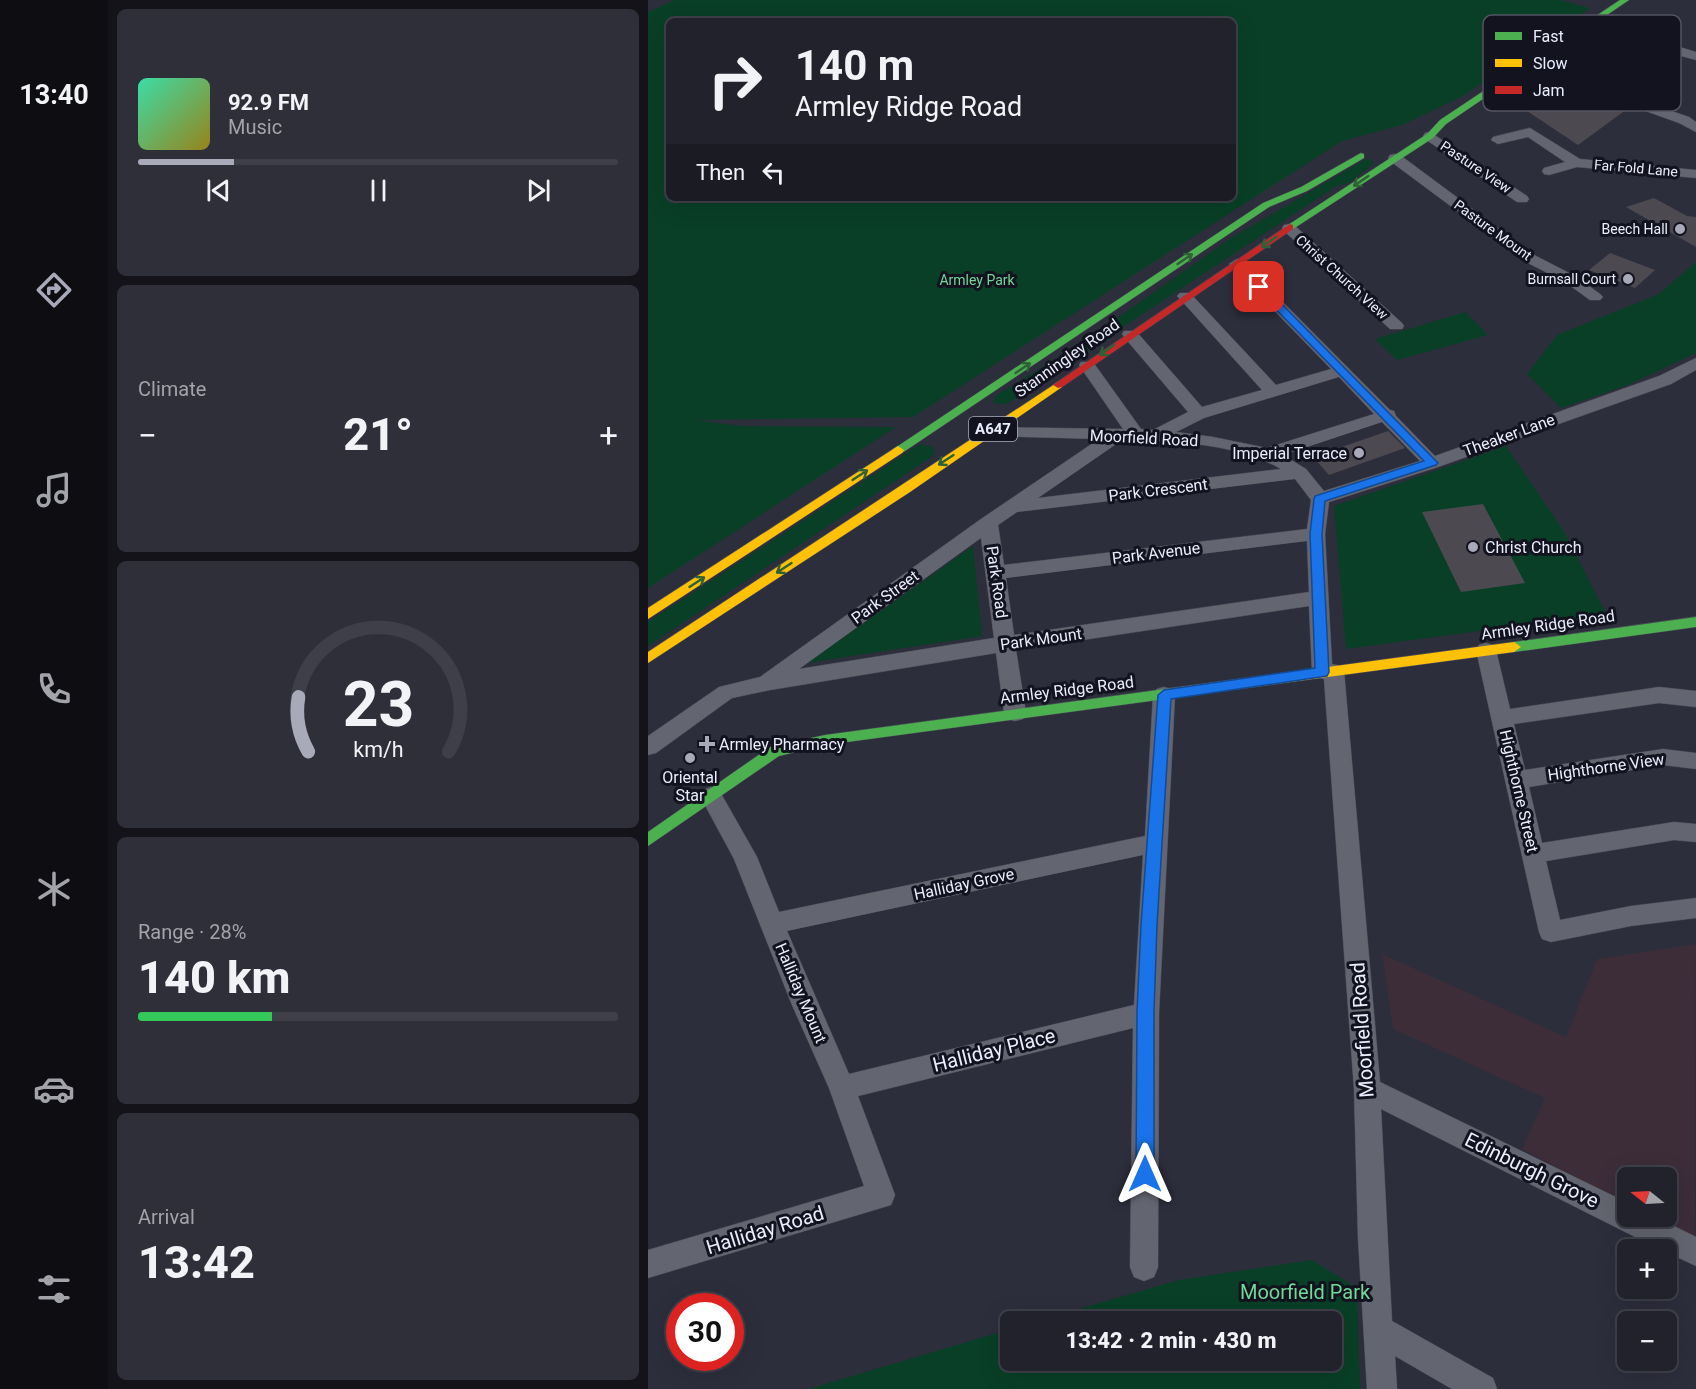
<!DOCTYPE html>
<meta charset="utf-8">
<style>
:root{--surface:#22222d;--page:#2e2f39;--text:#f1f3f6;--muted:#a2a4aa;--line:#3f3f49;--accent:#a8aaba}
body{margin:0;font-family:Roboto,sans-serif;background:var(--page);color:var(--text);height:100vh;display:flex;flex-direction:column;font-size:22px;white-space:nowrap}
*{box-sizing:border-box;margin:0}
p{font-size:20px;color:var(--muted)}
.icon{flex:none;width:33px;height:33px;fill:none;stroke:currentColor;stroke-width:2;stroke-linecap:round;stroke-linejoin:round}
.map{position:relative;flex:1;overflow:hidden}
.sheet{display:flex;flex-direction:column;gap:9px;padding:9px;background:#131319;width:540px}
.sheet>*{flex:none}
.banner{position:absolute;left:18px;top:18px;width:570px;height:183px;border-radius:9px;box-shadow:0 6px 24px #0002,0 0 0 2px var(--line);background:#22222d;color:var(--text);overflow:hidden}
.needle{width:39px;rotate:288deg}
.fabs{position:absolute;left:969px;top:1167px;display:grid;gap:12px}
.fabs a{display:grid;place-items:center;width:60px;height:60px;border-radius:9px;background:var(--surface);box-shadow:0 6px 24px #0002,0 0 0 2px var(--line);font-size:30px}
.speed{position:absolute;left:18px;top:1293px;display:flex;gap:12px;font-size:30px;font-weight:700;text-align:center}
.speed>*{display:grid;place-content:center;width:78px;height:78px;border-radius:50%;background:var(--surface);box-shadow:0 6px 24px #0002,0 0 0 2px var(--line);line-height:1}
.speed .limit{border:9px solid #d22;background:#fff;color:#111}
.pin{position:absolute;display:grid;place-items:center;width:51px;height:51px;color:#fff;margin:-26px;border-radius:12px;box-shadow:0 3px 9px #0006}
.me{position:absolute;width:66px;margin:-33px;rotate:0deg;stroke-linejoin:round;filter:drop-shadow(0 0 4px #0008)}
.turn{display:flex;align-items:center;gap:21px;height:126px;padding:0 30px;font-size:27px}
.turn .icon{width:78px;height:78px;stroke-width:2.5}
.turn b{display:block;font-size:42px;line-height:51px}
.then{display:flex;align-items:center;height:57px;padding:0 30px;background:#0003;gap:12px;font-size:22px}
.big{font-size:45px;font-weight:800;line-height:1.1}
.sheet .card{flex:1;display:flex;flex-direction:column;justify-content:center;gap:9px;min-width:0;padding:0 21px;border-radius:9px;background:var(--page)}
.sheet .dial{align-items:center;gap:0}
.dial svg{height:156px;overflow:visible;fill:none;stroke:var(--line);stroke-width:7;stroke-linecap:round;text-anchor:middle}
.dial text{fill:var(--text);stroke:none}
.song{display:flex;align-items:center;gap:18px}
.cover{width:72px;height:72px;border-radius:9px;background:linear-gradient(135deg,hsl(160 70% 55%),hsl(50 70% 35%))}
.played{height:6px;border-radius:3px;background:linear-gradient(90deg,var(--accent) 20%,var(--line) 20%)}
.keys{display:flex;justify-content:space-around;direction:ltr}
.heat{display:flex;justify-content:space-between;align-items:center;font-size:33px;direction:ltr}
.charge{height:9px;border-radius:4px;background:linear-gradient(90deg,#34c759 28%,var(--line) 0)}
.trip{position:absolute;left:352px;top:1311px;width:342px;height:60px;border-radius:9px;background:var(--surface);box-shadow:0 6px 24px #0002,0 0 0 2px var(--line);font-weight:800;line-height:60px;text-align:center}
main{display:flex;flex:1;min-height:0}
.menu{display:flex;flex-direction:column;width:108px;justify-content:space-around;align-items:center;background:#0e0e12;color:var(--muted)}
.menu .icon{width:42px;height:42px}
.menu .current{color:var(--accent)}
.menu b{font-size:27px;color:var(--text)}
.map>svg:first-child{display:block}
.industrial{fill:#3c2d38}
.green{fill:#093f26;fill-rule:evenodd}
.building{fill:#4d4951}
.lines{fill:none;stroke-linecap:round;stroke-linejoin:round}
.street-casing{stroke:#494b57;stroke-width:1}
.fast-casing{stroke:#494b57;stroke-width:1}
.slow-casing{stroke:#494b57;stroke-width:1}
.jam-casing{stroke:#494b57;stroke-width:1}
.street{fill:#636570;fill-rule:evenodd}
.fast{fill:#4caf50;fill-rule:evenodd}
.slow{fill:#ffc107;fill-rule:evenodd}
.jam{fill:#c62828;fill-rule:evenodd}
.oneway{stroke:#2f6137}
.route{fill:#1a73e8;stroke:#114b97;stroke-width:1.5}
.poi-dot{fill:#a8aaba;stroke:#12131e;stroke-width:2}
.labels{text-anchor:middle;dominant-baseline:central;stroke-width:6;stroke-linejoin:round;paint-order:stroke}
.far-street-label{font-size:14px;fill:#ebedfe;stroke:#12131e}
.far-poi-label{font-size:14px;fill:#ebedfe;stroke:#12131e;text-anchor:end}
.far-park-label{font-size:14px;fill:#72d899;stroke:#12131e}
.shield{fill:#12131e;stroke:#aaacbb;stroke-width:1.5}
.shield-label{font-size:15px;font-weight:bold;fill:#ebedfe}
.street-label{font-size:16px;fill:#ebedfe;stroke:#12131e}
.poi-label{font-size:16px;fill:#ebedfe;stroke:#12131e;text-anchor:start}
.near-street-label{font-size:20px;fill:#ebedfe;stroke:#12131e}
.near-park-label{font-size:20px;fill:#72d899;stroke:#12131e}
.key{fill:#12131e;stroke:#535461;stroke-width:1.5}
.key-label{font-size:16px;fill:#ebedfe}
</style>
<main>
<nav class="menu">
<b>13:40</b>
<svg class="icon current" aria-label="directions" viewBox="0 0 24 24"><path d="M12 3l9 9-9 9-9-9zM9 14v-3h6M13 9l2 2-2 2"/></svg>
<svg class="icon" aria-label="music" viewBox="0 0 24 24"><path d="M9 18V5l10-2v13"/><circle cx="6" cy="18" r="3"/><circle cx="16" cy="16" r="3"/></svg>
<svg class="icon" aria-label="phone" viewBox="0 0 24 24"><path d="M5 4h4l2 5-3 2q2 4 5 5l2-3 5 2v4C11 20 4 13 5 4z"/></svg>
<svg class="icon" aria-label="climate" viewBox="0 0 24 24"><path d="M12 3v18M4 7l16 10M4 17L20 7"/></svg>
<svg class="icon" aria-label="car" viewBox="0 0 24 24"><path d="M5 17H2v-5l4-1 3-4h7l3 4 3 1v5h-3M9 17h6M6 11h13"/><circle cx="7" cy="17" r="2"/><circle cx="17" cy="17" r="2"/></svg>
<svg class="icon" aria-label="filters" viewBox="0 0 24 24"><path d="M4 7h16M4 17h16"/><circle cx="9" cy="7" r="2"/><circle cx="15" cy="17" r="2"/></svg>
</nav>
<section class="sheet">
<div class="card">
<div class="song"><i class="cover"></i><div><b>92.9 FM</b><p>Music</p></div></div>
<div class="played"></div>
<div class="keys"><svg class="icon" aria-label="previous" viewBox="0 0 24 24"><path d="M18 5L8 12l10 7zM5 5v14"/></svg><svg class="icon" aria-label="pause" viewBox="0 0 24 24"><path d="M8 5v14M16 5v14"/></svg><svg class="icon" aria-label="next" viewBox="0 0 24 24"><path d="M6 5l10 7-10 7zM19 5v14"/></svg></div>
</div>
<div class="card"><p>Climate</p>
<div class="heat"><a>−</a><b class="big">21°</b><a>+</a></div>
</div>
<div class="card dial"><svg viewBox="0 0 100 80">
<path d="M14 69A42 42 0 1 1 86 69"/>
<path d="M14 69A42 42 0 0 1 9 41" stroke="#a8aaba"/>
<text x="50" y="56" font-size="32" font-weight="700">23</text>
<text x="50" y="72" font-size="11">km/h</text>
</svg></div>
<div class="card"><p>Range · 28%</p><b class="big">140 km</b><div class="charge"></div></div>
<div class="card"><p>Arrival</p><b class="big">13:42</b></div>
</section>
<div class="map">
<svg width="1048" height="1389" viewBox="0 0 1048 1389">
<rect width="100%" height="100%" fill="#2d2e3c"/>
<polygon class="industrial" points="1048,944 1047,1238 1004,1217 1018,1216 1018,1178 980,1178 979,1204 874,1149 897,1098 745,1029 734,954 918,1037 949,959"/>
<g class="green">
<path d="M26,0h886l30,8 -127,88 -61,29 -60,16 -429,276 -218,3 47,6 154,1 -248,161v-576zM21,21h564v177h-564z"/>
<polygon points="718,159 724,160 725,164 702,182 687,187 410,370 428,353 422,351 583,238"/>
<polygon points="1048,262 1048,353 980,385 913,408 879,374 909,335 1011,294"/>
<polygon points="817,312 840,335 749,360 727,339"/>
<polygon points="414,355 393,376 397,379 359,404 345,403 347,396"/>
<polygon points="272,444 284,447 287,451 285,456 0,646 0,622"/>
<polygon points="858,446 917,533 958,614 698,649 686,506"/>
<polygon points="325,546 334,636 159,663"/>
<polygon points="664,1260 709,1288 712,1389 160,1389 363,1329 363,1360 684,1360 684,1322 389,1321 531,1280"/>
</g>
<g class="building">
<polygon points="935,45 1031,71 930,145 858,97"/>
<polygon points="1006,198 1039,216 1048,217 1048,247 978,207"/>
<polygon points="962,253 1007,270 987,288 941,270"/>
<polygon points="740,431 757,448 681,475 665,457"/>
<polygon points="835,504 877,583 813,592 774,512"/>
</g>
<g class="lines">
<g class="street-casing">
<g id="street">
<polygon points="943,20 1048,52 1048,60 992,45 939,27 937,24"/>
<polygon points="1000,103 1041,117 1048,122 1048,132 1031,123 995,110 994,107"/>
<polygon points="882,128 932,159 1048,170 1048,178 929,167 901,175 896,174 894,171 896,168 917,162 880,137 850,144 843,140 845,137"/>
<polygon points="782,132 879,196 881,199 879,202 869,202 777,139 775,136 777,133"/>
<polygon points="747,154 752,155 888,256 927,276 952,294 955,297 952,300 942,300 917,282 878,262 742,161 740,158 742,155"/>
<polygon points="641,224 646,225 754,323 756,326 754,329 742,329 636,231 634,228 636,225"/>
<path d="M589,259l5,2 148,149 4,1 2,5 39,40 224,-80 37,-18v12l-25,14 -233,83 -109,35 -4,32 7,130 9,2 3,5 36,411 248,121v13h26l42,21v29l-30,-14v-2h-5l-280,-141 11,212 101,57 4,11h-45l-57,-33 2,33h-30l-9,-151 -4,-149 -30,-410 -9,-2 -3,-5 -3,-66 -293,44 10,63 -3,6 -8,2 -8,-2 -3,-6 -8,-60 -226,37 -38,8 -76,55 -8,2v-19l71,-49 41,-10 221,-158 118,-80 -108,-3 -6,-1 -3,-4 3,-4 138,2 -44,-64 2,-3h12l48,67 12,1 35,-18 -64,-75 -2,-3 2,-3h12l66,76 60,-17 -82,-91 -3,-3 3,-3h10l86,92 55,-16 -99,-102 -3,-3zM691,377l35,37 -107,34 -54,-11 -37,-5 28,-14zM734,422l38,39 -96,30 -18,-22 -23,-14zM474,440c51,1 114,3 159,29l-243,29zM647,479l16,21 -4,29 -303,36 -6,-40 19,-13zM333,538l13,100 -195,31zM659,541l2,51 -295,43 -8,-57z"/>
<polygon points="838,643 845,645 848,650 862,709 1011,687 1048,691 1048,707 1011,703 866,724 877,770 1015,749 1048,753 1048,769 1015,765 881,787 894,843 1026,822 1048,824 1048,842 1026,840 898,861 912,920 983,906 1048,898 1048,918 983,926 903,942 894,939 891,932 828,650 831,645"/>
<path d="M516,687l7,2 4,6 -16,318 -1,254 -4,10 -10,4 -10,-4 -4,-10 3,-239 -275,68 37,99 -4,10 -243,73v-28l216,-64 -35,-98 -37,-83 -58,-146 -34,-63 3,-6 8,-3 8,3 38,67 22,55 366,-76 8,-141 4,-6zM495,855l-9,150 -285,69 -62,-143z"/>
</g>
</g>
<g class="fast-casing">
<g id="fast">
<polygon points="972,0 981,0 798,124 785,138 645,229 637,227 779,134 792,120"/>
<polygon points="713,153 716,154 716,158 659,191 621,207 254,453 250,454 244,450 615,203 653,187"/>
<polygon points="1048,617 1048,627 866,652 859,647 866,642"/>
<polygon points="532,687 539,692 532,697 177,745 131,756 0,846 0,832 122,747 177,735"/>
</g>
</g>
<g class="slow-casing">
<g id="slow">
<polygon points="410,382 414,383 414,387 262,492 0,663 0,652"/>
<polygon points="250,446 256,450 254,453 0,619 0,608"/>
<polygon points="866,642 873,647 866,652 532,697 525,692 532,687"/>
</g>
</g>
<g class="jam-casing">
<polygon id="jam" points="642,224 645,225 645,229 414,387 410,388 405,385"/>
</g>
<use href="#street" class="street"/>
<use href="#fast" class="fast"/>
<use href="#slow" class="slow"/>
<use href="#jam" class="jam"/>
</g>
<defs><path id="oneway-shaft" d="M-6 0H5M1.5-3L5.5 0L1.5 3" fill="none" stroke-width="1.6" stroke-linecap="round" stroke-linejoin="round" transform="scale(1.5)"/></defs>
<g class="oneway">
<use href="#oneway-shaft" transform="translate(713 181) rotate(146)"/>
<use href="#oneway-shaft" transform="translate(621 242) rotate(145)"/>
<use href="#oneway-shaft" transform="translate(537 259) rotate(-34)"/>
<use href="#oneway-shaft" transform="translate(459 350) rotate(145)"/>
<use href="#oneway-shaft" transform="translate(375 368) rotate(-34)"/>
<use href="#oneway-shaft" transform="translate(298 460) rotate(147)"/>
<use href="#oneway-shaft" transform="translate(212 475) rotate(-33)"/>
<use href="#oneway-shaft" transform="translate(136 568) rotate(147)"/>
<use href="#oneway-shaft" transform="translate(49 582) rotate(-33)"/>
</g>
<polygon class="route" points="608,285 615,285 790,463 788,465 677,501 674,534 681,672 679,676 523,699 509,925 506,1012 506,1174 503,1180 497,1183 490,1180 488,1174 489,1012 493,925 510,695 516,690 667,668 662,534 666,499 667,496 776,461 608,289"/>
<g class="poi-dot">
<circle cx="1032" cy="229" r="6"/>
<circle cx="980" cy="279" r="6"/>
<circle cx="711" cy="453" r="6"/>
<circle cx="825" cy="547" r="6"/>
<path d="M56 735h6v6h6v6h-6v6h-6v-6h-6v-6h6z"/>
<circle cx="42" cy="758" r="6"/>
</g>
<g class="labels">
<g class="far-street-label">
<text transform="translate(828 167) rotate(34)">Pasture View</text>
<text transform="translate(988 168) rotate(5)">Far Fold Lane</text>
<text transform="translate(845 230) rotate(36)">Pasture Mount</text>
<text transform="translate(694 277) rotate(42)">Christ Church View</text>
</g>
<g class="far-poi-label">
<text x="1020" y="229">Beech Hall</text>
<text x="968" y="279">Burnsall Court</text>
</g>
<g class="far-park-label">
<text x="329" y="280">Armley Park</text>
</g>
<rect class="shield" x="321" y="417" width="48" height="24" rx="4.5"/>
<g class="shield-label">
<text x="345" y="429">A647</text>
</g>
<g class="street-label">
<text transform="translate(419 358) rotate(-35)">Stanningley Road</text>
<text transform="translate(861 435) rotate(-20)">Theaker Lane</text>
<text transform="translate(496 438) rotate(3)">Moorfield Road</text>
<text transform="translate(510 490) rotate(-7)">Park Crescent</text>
<text transform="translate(508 553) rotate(-7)">Park Avenue</text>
<text transform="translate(349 582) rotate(82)">Park Road</text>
<text transform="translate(237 597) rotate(-36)">Park Street</text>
<text transform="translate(900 625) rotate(-8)">Armley Ridge Road</text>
<text transform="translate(393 639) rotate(-8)">Park Mount</text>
<text transform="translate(419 690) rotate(-7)">Armley Ridge Road</text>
<text transform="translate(958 767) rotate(-8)">Highthorne View</text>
<text transform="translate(871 791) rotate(77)">Highthorne Street</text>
<text transform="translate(316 884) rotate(-12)">Halliday Grove</text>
<text transform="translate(153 993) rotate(67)">Halliday Mount</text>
</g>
<g class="poi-label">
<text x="699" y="453" text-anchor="end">Imperial Terrace</text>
<text x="837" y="547">Christ Church</text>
<text x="71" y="744">Armley Pharmacy</text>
<text x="42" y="777" text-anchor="middle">Oriental<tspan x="42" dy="18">Star</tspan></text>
</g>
<g class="near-street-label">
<text transform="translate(714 1030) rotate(-94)">Moorfield Road</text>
<text transform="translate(346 1050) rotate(-14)">Halliday Place</text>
<text transform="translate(884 1170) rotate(26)">Edinburgh Grove</text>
<text transform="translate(117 1230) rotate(-17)">Halliday Road</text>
</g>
<g class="near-park-label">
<text x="657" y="1292">Moorfield Park</text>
</g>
</g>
<rect x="835" y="15" width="198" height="96" rx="9" class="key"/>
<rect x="847" y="32" width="27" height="8" fill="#4caf50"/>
<rect x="847" y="59" width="27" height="8" fill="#ffc107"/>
<rect x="847" y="86" width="27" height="8" fill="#c62828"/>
<g class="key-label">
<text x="885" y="42">Fast</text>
<text x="885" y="69">Slow</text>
<text x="885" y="96">Jam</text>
</g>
</svg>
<div class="fabs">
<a><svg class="needle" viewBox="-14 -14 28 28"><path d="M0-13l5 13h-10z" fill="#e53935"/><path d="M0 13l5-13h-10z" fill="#a2a4aa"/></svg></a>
<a>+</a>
<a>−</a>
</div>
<div class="speed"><div class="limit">30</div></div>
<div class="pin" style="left:611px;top:287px;background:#d93025"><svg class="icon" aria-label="arrive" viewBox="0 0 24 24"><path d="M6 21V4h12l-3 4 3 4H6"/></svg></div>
<svg class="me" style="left:497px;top:1174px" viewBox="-20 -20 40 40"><path d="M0-17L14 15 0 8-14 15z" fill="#1a73e8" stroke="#fff" stroke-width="4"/></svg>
<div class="trip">13:42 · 2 min · 430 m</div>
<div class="banner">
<div class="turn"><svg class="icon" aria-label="right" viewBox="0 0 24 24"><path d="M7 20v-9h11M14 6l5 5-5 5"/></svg><div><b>140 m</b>Armley Ridge Road</div></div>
<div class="then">Then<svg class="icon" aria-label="left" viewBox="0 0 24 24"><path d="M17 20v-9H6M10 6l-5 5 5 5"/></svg></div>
</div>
</div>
</main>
